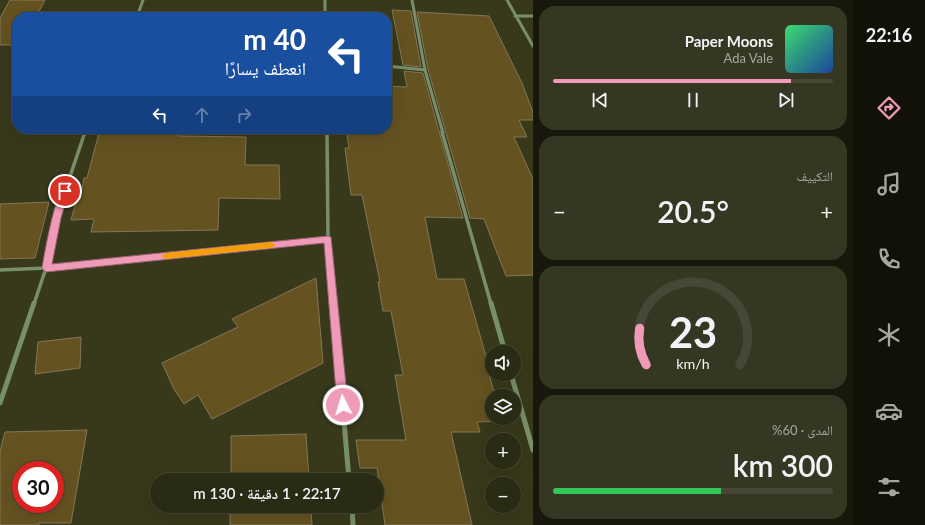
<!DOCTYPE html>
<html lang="ar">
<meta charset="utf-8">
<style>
:root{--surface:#2a2b14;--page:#363722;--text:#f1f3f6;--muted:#a5a7a0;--line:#464734;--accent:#ef9ab7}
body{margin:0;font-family:Lato,"Noto Naskh Arabic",sans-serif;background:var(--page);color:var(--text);direction:rtl;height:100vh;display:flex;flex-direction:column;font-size:15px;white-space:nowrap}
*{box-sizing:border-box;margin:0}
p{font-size:13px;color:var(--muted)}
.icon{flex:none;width:22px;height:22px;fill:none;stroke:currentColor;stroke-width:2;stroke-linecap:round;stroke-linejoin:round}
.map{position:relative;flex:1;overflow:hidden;direction:ltr}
.panel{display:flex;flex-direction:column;gap:6px;padding:6px;background:#17180b;width:320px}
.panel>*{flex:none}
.banner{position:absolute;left:12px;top:12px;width:380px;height:122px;border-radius:16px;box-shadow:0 4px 16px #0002,0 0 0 1px var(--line);direction:rtl;background:#1a4fa0;color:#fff;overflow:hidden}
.controls{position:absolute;left:485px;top:345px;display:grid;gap:8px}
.controls a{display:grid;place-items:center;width:36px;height:36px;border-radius:50%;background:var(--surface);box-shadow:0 4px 16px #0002,0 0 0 1px var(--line);font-size:20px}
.speed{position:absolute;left:12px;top:461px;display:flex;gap:8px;font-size:20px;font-weight:700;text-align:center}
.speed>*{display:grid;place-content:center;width:52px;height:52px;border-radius:50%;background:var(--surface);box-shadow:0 4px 16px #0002,0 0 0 1px var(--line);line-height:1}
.speed .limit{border:6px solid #d22;background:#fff;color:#111}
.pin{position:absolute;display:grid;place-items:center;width:34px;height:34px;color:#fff;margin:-17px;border:2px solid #fff;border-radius:50%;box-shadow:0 1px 4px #0007}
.me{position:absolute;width:44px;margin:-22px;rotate:355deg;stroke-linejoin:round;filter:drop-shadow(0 0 3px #0008)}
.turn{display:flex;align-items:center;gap:14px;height:84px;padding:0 20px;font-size:18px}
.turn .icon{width:52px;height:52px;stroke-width:2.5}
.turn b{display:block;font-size:28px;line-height:34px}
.lanes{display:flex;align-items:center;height:38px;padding:0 20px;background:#0003;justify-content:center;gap:20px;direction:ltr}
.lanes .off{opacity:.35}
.big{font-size:30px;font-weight:600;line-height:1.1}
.panel .card{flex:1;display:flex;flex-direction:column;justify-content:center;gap:6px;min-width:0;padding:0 14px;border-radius:16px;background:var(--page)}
.panel .dial{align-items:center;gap:0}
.dial svg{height:104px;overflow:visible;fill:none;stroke:var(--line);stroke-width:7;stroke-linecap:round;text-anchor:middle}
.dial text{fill:var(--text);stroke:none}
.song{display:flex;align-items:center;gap:12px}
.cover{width:48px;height:48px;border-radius:6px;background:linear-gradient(135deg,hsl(140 70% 55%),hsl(220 70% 35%))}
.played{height:4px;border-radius:2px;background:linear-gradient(90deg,var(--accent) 85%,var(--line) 85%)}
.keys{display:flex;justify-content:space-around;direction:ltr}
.heat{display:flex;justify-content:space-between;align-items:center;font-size:22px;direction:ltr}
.charge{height:6px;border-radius:3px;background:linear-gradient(90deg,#34c759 60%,var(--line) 0)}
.trip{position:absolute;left:150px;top:473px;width:234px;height:40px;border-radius:20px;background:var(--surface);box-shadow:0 4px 16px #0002,0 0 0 1px var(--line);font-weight:600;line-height:40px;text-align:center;direction:rtl}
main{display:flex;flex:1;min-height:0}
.dock{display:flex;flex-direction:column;width:72px;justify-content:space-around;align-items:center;background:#111108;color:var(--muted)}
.dock .icon{width:28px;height:28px}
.dock .selected{color:var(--accent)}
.dock b{font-size:18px;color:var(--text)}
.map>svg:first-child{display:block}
.building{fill:#645221;stroke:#847757;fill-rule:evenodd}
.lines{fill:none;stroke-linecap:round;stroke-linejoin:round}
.street-far2{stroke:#788f6b;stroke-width:3}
.street-far1{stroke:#788f6b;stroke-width:3.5}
.street{stroke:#788f6b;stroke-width:5}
.route{fill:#ef9ab7;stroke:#9b6477}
.slow{fill:#f59e0b}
</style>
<main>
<nav class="dock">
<b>22:16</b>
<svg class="icon selected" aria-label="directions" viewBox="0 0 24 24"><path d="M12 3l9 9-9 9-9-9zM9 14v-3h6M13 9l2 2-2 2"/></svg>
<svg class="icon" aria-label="music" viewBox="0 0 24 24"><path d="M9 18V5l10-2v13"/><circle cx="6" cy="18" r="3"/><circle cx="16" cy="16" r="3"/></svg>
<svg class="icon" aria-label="phone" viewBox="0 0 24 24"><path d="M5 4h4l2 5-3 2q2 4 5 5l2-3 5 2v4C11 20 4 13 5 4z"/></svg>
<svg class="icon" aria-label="climate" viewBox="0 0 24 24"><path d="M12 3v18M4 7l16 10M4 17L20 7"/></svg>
<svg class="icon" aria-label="car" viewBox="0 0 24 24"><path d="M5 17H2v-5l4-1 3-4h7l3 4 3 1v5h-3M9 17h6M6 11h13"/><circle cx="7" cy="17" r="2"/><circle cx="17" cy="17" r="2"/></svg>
<svg class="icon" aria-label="filters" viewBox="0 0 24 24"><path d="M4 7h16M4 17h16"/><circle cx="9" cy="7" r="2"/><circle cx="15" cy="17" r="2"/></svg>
</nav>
<section class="panel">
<div class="card">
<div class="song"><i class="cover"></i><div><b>Paper Moons</b><p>Ada Vale</p></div></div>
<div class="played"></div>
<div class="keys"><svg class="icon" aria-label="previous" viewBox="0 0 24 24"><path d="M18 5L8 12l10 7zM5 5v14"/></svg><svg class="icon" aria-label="pause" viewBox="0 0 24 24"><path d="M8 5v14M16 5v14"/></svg><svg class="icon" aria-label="next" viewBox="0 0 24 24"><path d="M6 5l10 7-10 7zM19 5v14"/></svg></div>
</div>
<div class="card"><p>التكييف</p>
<div class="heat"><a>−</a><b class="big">20.5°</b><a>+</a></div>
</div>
<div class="card dial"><svg viewBox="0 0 100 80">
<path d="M14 69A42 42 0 1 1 86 69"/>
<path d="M14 69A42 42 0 0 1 9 41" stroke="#ef9ab7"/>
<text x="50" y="56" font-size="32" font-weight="700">23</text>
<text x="50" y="72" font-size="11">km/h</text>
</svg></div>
<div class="card"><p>المدى · 60%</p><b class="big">300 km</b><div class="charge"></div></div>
</section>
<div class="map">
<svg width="533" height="525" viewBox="0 0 533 525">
<rect width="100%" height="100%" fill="#38391b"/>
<g class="building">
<polygon points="10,0 45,0 36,17 17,17 17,45 0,45 0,18"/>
<polygon points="392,10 411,11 421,67 403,65"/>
<polygon points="417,12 489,16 522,83 533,112 533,120 519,120 527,137 514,137 533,179 533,275 506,276 484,219 470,218 428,69"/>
<polygon points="404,71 423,73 463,218 425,217 437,279 464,279 487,360 485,360 495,396 492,396 492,418 501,418 502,421 477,422 480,432 451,432 472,525 385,525 377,468 360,468 356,440 406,440 395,375 403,375 391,311 383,311 378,282 380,282 362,195 351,195 345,148 349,148 346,129 387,129 387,86 407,87"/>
<polygon points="100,129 128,129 128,131 178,133 178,136 246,137 245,165 279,165 280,199 219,198 218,230 91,232 94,219 71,220 78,194 81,194 84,178 87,178"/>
<polygon points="49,202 35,258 0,259 0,204"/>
<polygon points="316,278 323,363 212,419 198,395 184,404 174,389 162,363 238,327 232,319"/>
<polygon points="81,337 80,368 35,374 38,342"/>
<path d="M87,430l-16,93h-32v2h-39v-74l5,-19zM21,470h34v34h-34z"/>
<polygon points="306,434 309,480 231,480 231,436"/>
<polygon points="230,506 311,506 312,525 230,525"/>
</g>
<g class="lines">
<g class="street-far2">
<polyline points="325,0 325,17"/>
<polyline points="412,0 425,70 443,133"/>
<polyline points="507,0 533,46"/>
<polyline points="515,16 533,16"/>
<polyline points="137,17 143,0"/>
<polyline points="387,66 425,70"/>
<polyline points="327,129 327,133"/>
<polyline points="85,133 86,129"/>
</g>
<g class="street-far1">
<polyline points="327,132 328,239 334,304"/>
<polyline points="442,132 491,304"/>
<polyline points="0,270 46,268 328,239"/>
<polyline points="34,304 46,268 56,218 85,132"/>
</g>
<g class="street">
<polyline points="334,303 349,480"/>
<polyline points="491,303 505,352"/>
<polyline points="511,374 533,450"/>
<polyline points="0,403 34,303"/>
<polyline points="352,506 353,525"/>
</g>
</g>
<path class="route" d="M65,188l4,3 -8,27 -9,46 276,-28 3,1 17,168 -2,3 -3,2 -4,-2 -2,-3 -13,-162 -278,29 -4,-4c2,-12 13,-77 23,-80z"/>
<polygon class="slow" points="271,242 276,245 271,248 166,259 161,256 166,253"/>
</svg>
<div class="controls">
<a><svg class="icon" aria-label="sound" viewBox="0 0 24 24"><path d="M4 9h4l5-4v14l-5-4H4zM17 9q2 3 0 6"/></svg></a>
<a><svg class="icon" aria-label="layers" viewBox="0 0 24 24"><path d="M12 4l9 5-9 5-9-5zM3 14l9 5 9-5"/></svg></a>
<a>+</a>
<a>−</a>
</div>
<div class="speed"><div class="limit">30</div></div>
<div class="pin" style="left:65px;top:191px;background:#d93025"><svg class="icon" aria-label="arrive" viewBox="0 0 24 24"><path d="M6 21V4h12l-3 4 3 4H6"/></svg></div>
<svg class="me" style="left:343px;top:405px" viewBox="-20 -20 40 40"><circle r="17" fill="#ef9ab7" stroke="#fff" stroke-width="3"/><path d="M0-11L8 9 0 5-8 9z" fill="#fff"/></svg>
<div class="trip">22:17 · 1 دقيقة · 130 m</div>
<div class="banner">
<div class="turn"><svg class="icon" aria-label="left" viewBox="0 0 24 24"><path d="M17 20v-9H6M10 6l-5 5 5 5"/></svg><div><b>40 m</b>انعطف يسارًا</div></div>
<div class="lanes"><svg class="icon" aria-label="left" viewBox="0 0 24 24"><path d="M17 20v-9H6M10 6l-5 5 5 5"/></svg><svg class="icon off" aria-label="ahead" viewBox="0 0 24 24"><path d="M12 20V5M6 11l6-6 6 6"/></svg><svg class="icon off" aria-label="right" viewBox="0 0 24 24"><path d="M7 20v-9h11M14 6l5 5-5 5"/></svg></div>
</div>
</div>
</main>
